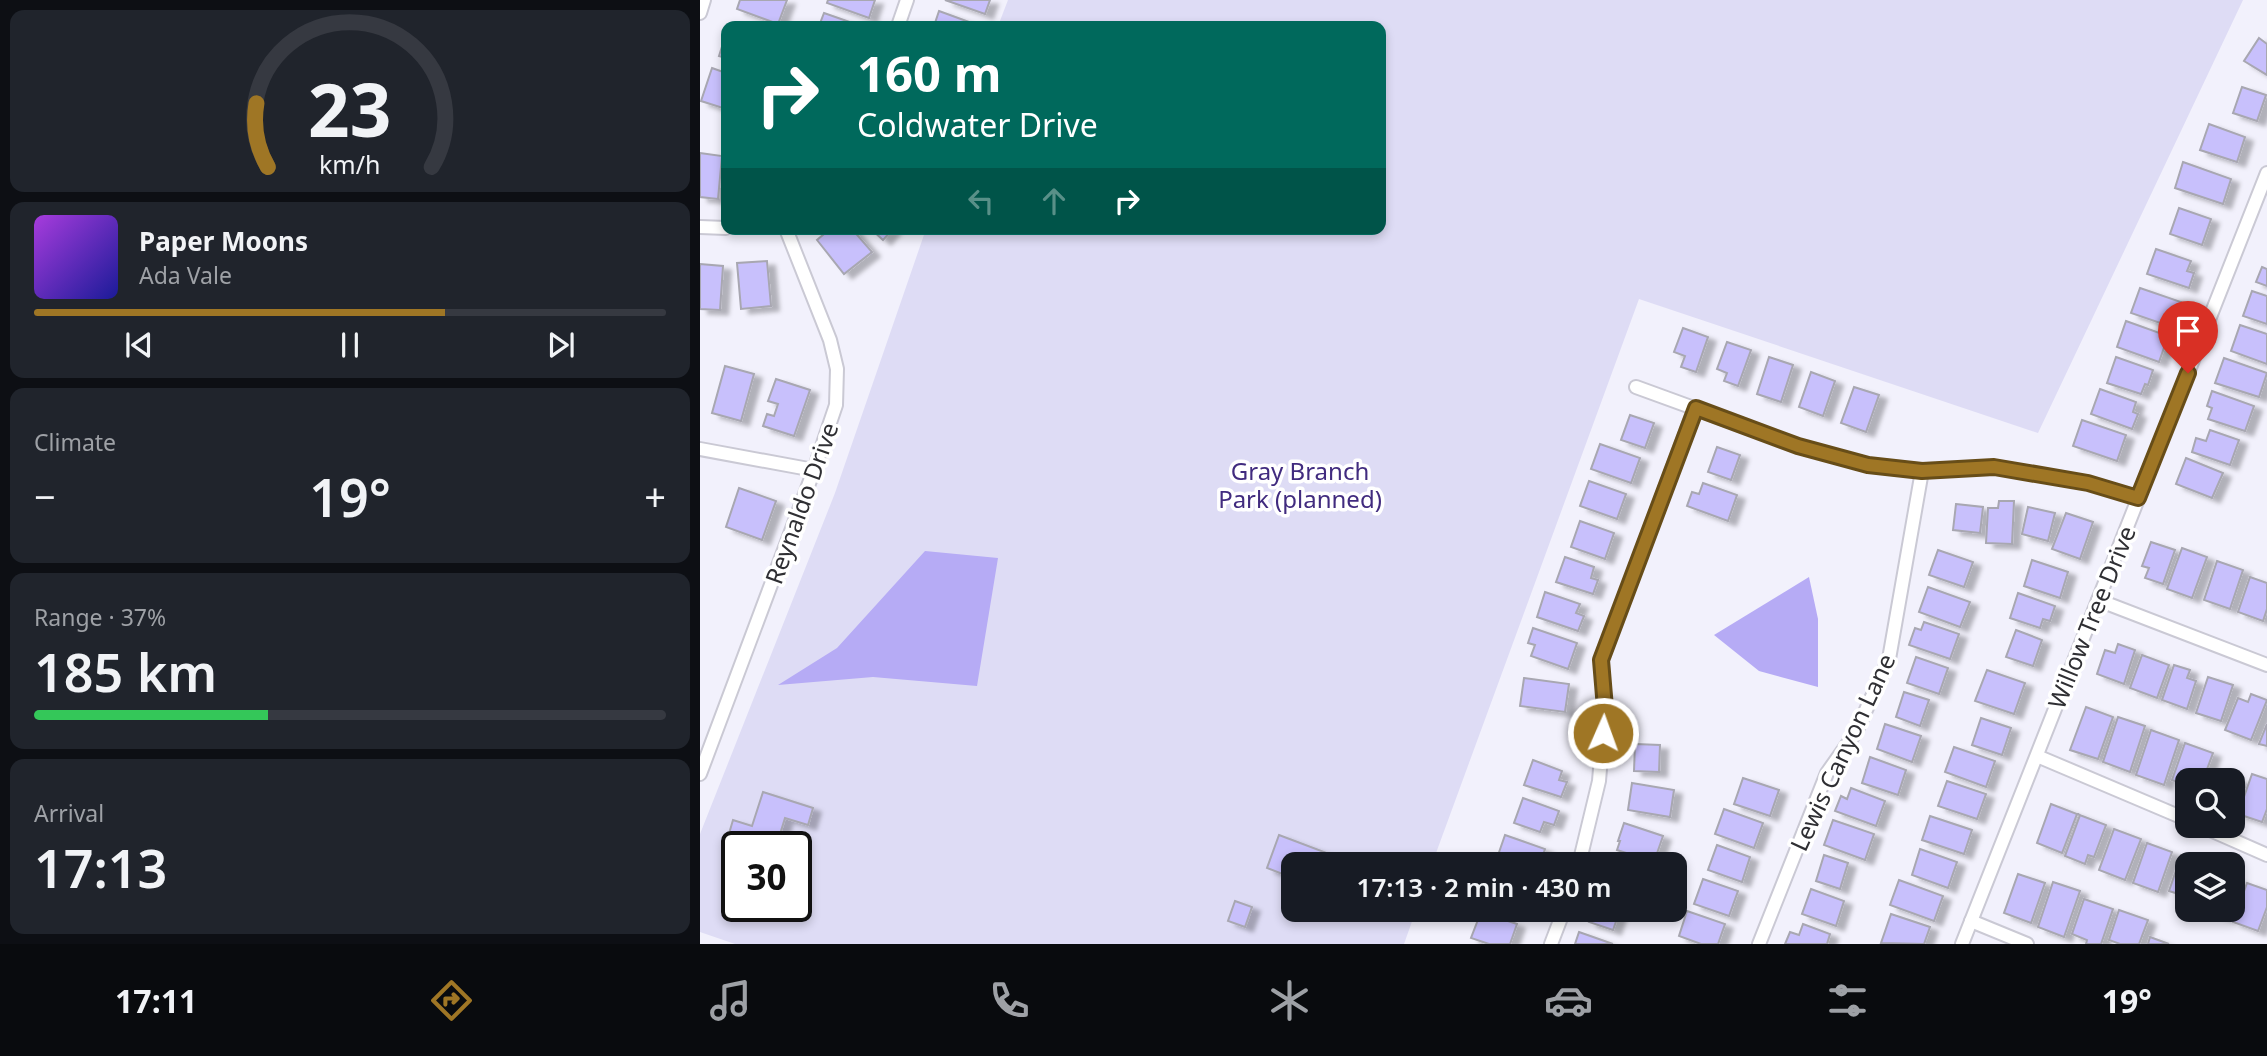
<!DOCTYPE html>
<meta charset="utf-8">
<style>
:root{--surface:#171b24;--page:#20242c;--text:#f1f3f6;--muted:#9ea1a6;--line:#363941;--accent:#9f7625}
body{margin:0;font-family:"Noto Sans",sans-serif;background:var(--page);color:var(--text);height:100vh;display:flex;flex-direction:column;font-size:26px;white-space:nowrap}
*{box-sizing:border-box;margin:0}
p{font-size:23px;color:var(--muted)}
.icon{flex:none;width:38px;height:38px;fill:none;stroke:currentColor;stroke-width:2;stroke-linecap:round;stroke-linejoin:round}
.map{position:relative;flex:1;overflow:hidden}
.details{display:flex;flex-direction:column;gap:10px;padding:10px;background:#0d0f14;width:700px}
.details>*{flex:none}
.banner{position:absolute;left:21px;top:21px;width:665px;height:214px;border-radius:14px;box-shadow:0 4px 10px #0003;background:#00695c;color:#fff;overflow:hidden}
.fabs{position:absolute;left:1475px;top:768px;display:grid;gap:14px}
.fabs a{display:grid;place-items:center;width:70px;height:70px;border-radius:14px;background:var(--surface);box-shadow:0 4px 10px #0003;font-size:35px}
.speed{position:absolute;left:21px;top:831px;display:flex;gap:14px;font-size:35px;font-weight:700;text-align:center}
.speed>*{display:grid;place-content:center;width:91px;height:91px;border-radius:50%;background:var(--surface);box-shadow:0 4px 10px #0003;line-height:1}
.speed .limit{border:4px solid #111;border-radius:10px;background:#fff;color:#111}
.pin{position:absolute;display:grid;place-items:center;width:60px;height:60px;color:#fff;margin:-72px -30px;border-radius:50% 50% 50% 0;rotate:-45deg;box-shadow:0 0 7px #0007}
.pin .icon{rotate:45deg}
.me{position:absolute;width:77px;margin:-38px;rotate:2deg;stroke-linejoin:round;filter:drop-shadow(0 0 5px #0008)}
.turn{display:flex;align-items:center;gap:24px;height:147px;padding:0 21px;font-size:32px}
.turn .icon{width:91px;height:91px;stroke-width:2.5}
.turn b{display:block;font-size:49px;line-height:60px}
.lanes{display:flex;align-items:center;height:66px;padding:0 21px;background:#0003;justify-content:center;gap:35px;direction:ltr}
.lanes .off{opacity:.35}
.big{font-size:52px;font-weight:600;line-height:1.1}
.details .card{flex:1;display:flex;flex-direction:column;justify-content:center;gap:10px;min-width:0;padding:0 24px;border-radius:14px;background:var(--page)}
.details .dial{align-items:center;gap:0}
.dial svg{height:182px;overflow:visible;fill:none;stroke:var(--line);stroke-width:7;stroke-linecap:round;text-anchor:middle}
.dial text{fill:var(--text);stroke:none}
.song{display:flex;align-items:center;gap:21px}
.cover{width:84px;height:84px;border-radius:10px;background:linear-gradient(135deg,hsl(280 70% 55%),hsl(240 70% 35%))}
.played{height:7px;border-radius:4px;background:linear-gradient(90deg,var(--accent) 65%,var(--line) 65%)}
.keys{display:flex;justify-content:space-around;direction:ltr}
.heat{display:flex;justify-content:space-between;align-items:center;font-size:38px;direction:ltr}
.charge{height:10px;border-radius:5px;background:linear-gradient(90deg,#34c759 37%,var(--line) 0)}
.trip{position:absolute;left:581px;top:852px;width:406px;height:70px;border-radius:14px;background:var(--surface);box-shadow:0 4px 10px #0003;font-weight:600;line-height:70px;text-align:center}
.menu{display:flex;height:112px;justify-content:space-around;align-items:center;background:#090b0e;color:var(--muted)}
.menu .icon{width:49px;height:49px}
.menu .selected{color:var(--accent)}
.menu b{font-size:32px;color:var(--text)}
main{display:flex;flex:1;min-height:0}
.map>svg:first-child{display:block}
.green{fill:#dedcf5;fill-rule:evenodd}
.water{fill:#b6abf5}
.building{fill:#c8c0fc;stroke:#a8a7b1;stroke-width:2;filter:url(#shadow)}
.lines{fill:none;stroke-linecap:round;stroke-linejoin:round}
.minor-casing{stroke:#cac9d4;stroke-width:16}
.minor{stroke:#fff;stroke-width:12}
.route-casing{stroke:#674d18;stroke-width:18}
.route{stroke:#9f7625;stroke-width:12}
.labels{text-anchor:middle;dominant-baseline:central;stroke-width:7;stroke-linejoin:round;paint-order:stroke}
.park-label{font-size:24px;fill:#412b7f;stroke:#fff}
.street-label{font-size:24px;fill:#2f2f33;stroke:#fff}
</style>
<main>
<section class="details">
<div class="card dial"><svg viewBox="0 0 100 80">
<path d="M14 69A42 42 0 1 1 86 69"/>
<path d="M14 69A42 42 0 0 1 9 41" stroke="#9f7625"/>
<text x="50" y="56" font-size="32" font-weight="700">23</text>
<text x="50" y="72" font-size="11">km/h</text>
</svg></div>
<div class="card">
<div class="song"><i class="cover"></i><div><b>Paper Moons</b><p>Ada Vale</p></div></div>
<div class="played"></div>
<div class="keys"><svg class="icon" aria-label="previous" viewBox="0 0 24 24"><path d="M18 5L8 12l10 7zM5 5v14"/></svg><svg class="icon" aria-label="pause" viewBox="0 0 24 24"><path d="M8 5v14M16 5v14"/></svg><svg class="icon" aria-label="next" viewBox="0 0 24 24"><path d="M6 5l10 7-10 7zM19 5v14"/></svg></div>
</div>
<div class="card"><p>Climate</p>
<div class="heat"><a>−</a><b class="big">19°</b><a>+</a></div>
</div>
<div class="card"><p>Range · 37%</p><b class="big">185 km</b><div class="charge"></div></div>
<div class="card"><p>Arrival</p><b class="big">17:13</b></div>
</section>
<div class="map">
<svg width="1567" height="944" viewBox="0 0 1567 944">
<defs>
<filter id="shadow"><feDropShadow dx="8" dy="4.5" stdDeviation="2" flood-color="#0004"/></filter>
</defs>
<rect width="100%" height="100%" fill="#f2f1fc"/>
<path class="green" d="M308,0h1235l-205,433 -399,-134 -207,565h-139v46h123l-12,34h-669l-35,-12v-98l135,-341 91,-264h455v-203h-383zM37,847h59v59h-59z"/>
<g class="water">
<polygon points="225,551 298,558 277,686 173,677 78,685 137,648"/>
<polygon points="1109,577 1118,619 1118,687 1059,671 1014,635"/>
</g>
<g class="building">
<polygon points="40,0 87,0 78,24 37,9"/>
<polygon points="128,0 175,0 169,18 127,3"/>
<polygon points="245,0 290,0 285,14"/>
<polygon points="239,11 280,26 234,26"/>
<polygon points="124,13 161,26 119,26"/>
<polygon points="26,34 26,58 19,56"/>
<polygon points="1559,38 1567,44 1567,75 1544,61"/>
<polygon points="12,68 26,73 26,109 1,101"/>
<polygon points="1542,87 1566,95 1557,121 1533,113"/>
<polygon points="1509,124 1545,137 1537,162 1500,150"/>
<polygon points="0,153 22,156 18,199 0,197"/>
<polygon points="1483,162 1531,179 1523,204 1475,188"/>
<polygon points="1479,208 1511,219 1502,245 1470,234"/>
<polygon points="130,229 152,229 172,252 144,274 117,240"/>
<polygon points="171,229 193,229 183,240"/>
<polygon points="1456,249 1491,261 1487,271 1494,273 1489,288 1447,274"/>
<polygon points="67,261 71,306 41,309 37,263"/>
<polygon points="0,264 23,266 20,310 0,309"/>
<polygon points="1562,267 1567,269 1567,286 1556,282"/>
<polygon points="1440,288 1481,302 1472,327 1431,313"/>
<polygon points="1552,291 1567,296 1567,324 1543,316"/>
<polygon points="1426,321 1468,336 1459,362 1417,347"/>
<polygon points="1540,325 1567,334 1567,364 1531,351"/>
<polygon points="983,328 1008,337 996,372 981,367 985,356 974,352"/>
<polygon points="1027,342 1051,350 1038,386 1024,381 1027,373 1017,369"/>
<polygon points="1069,357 1093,365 1081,402 1057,394"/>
<polygon points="1416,357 1453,370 1448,385 1445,384 1441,394 1407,383"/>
<polygon points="1524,358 1567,373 1559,397 1515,383"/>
<polygon points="25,366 54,374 41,421 12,413"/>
<polygon points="1111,372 1135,381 1123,416 1099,407"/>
<polygon points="76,379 110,390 94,436 63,426 67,414 74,416 78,404 68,401"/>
<polygon points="1154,387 1179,395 1166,432 1141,423"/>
<polygon points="1400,389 1436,402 1433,412 1438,414 1432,429 1391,414"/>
<polygon points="1512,391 1554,406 1545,431 1508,419 1512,408 1507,406"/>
<polygon points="930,415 954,423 945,448 921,440"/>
<polygon points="1382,420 1426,435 1417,461 1373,446"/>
<polygon points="1510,430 1539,440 1530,465 1492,452 1496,438 1506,441"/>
<polygon points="900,444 940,458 931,483 891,469"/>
<polygon points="1017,447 1040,455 1031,480 1008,472"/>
<polygon points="1486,458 1523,473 1512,498 1476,484"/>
<polygon points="889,481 926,494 917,519 880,506"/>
<polygon points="1003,483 1037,495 1028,521 987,506 992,492 999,494"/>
<polygon points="39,488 76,501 62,540 26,527"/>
<polygon points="1299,501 1314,501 1312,544 1286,543 1288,508 1298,508"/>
<polygon points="1256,504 1283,507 1280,533 1253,530"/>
<polygon points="1328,507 1355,513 1348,541 1322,534"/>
<polygon points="1366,513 1393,522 1380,559 1352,549"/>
<polygon points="880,521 914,533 905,559 871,547"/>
<polygon points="1451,542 1475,550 1463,584 1445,578 1449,568 1442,566"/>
<polygon points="1482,548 1507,557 1492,598 1467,589"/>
<polygon points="1238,550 1273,562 1264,587 1229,575"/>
<polygon points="865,557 894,567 891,578 898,580 893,594 856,582"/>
<polygon points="1332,560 1368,572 1360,598 1324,586"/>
<polygon points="1517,561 1543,570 1530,609 1504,600"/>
<polygon points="1550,577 1567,583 1567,609 1563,621 1538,612"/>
<polygon points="1228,587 1270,602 1260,627 1219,612"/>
<polygon points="845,592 880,604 876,613 884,616 878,631 837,617"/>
<polygon points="1318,593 1355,606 1350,621 1343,619 1340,628 1310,618"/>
<polygon points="1224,622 1259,634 1250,659 1209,645 1215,628 1221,630"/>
<polygon points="833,628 877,643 868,669 831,656 835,645 828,643"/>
<polygon points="1316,630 1342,640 1333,666 1306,657"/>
<polygon points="1418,644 1435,650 1424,684 1397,674 1405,650 1415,653"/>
<polygon points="1442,655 1469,665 1457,698 1430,688"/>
<polygon points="1216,657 1248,668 1239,694 1207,683"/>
<polygon points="1474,665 1490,670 1487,678 1496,681 1487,709 1462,700"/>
<polygon points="1287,670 1325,683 1314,714 1275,701"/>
<polygon points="1508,677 1533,685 1521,721 1496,713"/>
<polygon points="824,678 869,684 865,712 820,706"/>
<polygon points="1204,692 1229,700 1220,726 1196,717"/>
<polygon points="1551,694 1567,700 1551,740 1525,730 1538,698 1548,702"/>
<polygon points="1386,707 1413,717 1398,759 1370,750"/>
<polygon points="1418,717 1445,726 1430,772 1403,762"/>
<polygon points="1281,718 1311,728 1302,755 1272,745"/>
<polygon points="1185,724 1221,736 1212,762 1177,749"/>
<polygon points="1567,724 1567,746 1559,744"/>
<polygon points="1451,730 1479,740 1464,785 1436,775"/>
<polygon points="1485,743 1513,753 1503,780 1488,780 1488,794 1482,792 1485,784 1472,780"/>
<polygon points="935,744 960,745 959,772 934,771"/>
<polygon points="1254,747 1295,761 1286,787 1245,772"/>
<polygon points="1170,757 1206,770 1198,795 1162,783"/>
<polygon points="833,760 862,771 859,780 867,782 861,797 824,785"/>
<polygon points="1516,772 1542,781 1533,808 1533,780 1514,780"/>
<polygon points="1552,774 1567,779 1567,809 1562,822 1538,814"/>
<polygon points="1043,778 1079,790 1070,816 1034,804"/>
<polygon points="1247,781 1286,794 1277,819 1238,806"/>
<polygon points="932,783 974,790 970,817 928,810"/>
<polygon points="1151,788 1185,801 1176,826 1135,811 1141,796 1147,799"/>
<polygon points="63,792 113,808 108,825 85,818 76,847 41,847 43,841 28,837 33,820 52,826"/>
<polygon points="823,798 859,811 854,825 844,822 840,832 814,823"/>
<polygon points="1351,804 1377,814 1362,853 1337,843"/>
<polygon points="1024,809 1063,823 1054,848 1015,834"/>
<polygon points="1377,814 1406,825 1394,857 1388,855 1385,864 1365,856 1380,815"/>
<polygon points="1230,816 1272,830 1264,854 1222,840"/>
<polygon points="1133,820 1174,834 1165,860 1124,845"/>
<polygon points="924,823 963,836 954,862 917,850 920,841 918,841"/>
<polygon points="1414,829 1441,839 1425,880 1399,870"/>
<polygon points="579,835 632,855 628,864 593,864 593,878 567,868"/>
<polygon points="805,835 845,849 840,864 808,864 796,861"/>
<polygon points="1447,843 1472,852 1458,892 1433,883"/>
<polygon points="1017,845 1050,857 1042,882 1008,870"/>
<polygon points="1220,849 1257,862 1248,888 1212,875"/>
<polygon points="1124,855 1148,863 1140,889 1116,881"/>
<polygon points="1481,856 1504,864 1488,864 1488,897 1469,891"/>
<polygon points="1318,874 1345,883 1331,923 1304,913"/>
<polygon points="1533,878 1541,881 1533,905"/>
<polygon points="1003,879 1038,891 1029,916 994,904"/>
<polygon points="1199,880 1243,896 1234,921 1190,905"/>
<polygon points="1353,882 1380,891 1364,937 1338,927"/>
<polygon points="1547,883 1567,890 1567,907 1558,931 1533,922"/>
<polygon points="1111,889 1144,901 1136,926 1102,914"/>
<polygon points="1384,899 1413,909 1401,944 1386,944 1387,940 1372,934"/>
<polygon points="535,901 552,907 545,927 528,921"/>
<polygon points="894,910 920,910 913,930 889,922"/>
<polygon points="1419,910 1448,920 1439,944 1420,944 1409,940"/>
<polygon points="1505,910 1531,910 1529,918"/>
<polygon points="987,911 1025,924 1018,944 1001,944 979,936"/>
<polygon points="781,912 817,924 810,944 789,944 771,938"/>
<polygon points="1191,914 1230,927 1224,944 1181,943"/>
<polygon points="1103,924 1130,934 1127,944 1085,944 1090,932 1099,935"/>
<polygon points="879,932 913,944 875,944"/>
<polygon points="1450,937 1469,944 1448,944"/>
</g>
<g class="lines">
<g class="minor-casing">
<g id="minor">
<polyline points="0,13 4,0"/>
<polyline points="198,26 207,0"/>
<polyline points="0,227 26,228"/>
<polyline points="936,387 1098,446 1168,465 1222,471 1294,467 1388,483 1438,498"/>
<polyline points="0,449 114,470"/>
<polyline points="1398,600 1567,665"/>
<polyline points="1337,756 1488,820"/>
<polyline points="0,774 114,470 136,405 137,369 130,340 86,229"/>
<polyline points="1501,826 1567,855"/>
<polyline points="879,864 899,781 905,708 901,660 995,408"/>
<polyline points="1271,921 1327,944"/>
<polyline points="851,944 864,910"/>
<polyline points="1059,944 1127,773 1156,732 1189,659 1222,471"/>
<polyline points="1262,944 1567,173"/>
</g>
</g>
<use href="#minor" class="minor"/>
</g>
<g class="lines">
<g class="route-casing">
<polyline id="route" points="903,733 905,708 901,660 996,408 1098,446 1168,465 1222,471 1294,467 1388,483 1438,498 1488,373"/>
</g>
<use href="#route" class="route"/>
</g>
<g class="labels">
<g class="park-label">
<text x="600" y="470">Gray Branch<tspan x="600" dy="28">Park (planned)</tspan></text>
</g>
<g class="street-label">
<text transform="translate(101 503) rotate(-70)">Reynaldo Drive</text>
<text transform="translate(1391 617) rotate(-68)">Willow Tree Drive</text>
<text transform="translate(1142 752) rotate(-65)">Lewis Canyon Lane</text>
</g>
</g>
</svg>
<div class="fabs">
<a><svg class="icon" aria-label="search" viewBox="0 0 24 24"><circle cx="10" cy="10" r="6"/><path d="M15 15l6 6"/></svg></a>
<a><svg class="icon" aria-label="layers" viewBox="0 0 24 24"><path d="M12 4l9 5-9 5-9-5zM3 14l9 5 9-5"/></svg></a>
</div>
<div class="speed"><div class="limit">30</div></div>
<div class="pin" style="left:1488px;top:373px;background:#d93025"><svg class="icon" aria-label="arrive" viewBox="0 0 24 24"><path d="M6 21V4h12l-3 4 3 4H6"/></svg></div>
<svg class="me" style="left:903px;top:733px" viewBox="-20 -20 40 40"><circle r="17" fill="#9f7625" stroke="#fff" stroke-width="3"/><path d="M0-11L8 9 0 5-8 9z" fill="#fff"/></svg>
<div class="trip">17:13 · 2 min · 430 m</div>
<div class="banner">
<div class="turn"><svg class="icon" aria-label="right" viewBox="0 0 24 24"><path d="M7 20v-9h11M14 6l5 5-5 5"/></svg><div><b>160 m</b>Coldwater Drive</div></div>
<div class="lanes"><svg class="icon off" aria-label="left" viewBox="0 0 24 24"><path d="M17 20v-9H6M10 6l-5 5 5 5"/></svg><svg class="icon off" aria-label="ahead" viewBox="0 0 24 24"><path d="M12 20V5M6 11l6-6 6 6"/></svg><svg class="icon" aria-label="right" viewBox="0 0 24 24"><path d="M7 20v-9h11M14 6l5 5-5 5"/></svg></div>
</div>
</div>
</main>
<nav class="menu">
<b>17:11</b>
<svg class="icon selected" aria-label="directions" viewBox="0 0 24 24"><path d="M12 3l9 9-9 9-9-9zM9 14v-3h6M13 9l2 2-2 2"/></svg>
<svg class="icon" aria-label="music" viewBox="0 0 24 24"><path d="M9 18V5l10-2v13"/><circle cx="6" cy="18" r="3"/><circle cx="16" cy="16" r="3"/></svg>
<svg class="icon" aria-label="phone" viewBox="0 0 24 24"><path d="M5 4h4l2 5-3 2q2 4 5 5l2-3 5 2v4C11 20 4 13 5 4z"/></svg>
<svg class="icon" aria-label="climate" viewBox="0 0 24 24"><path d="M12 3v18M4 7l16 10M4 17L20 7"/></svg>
<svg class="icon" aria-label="car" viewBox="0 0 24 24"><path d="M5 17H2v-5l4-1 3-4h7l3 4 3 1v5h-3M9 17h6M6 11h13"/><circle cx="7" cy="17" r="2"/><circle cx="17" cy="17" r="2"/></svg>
<svg class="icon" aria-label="filters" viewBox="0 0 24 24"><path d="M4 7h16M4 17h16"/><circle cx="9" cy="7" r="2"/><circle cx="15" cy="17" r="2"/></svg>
<b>19°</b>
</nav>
